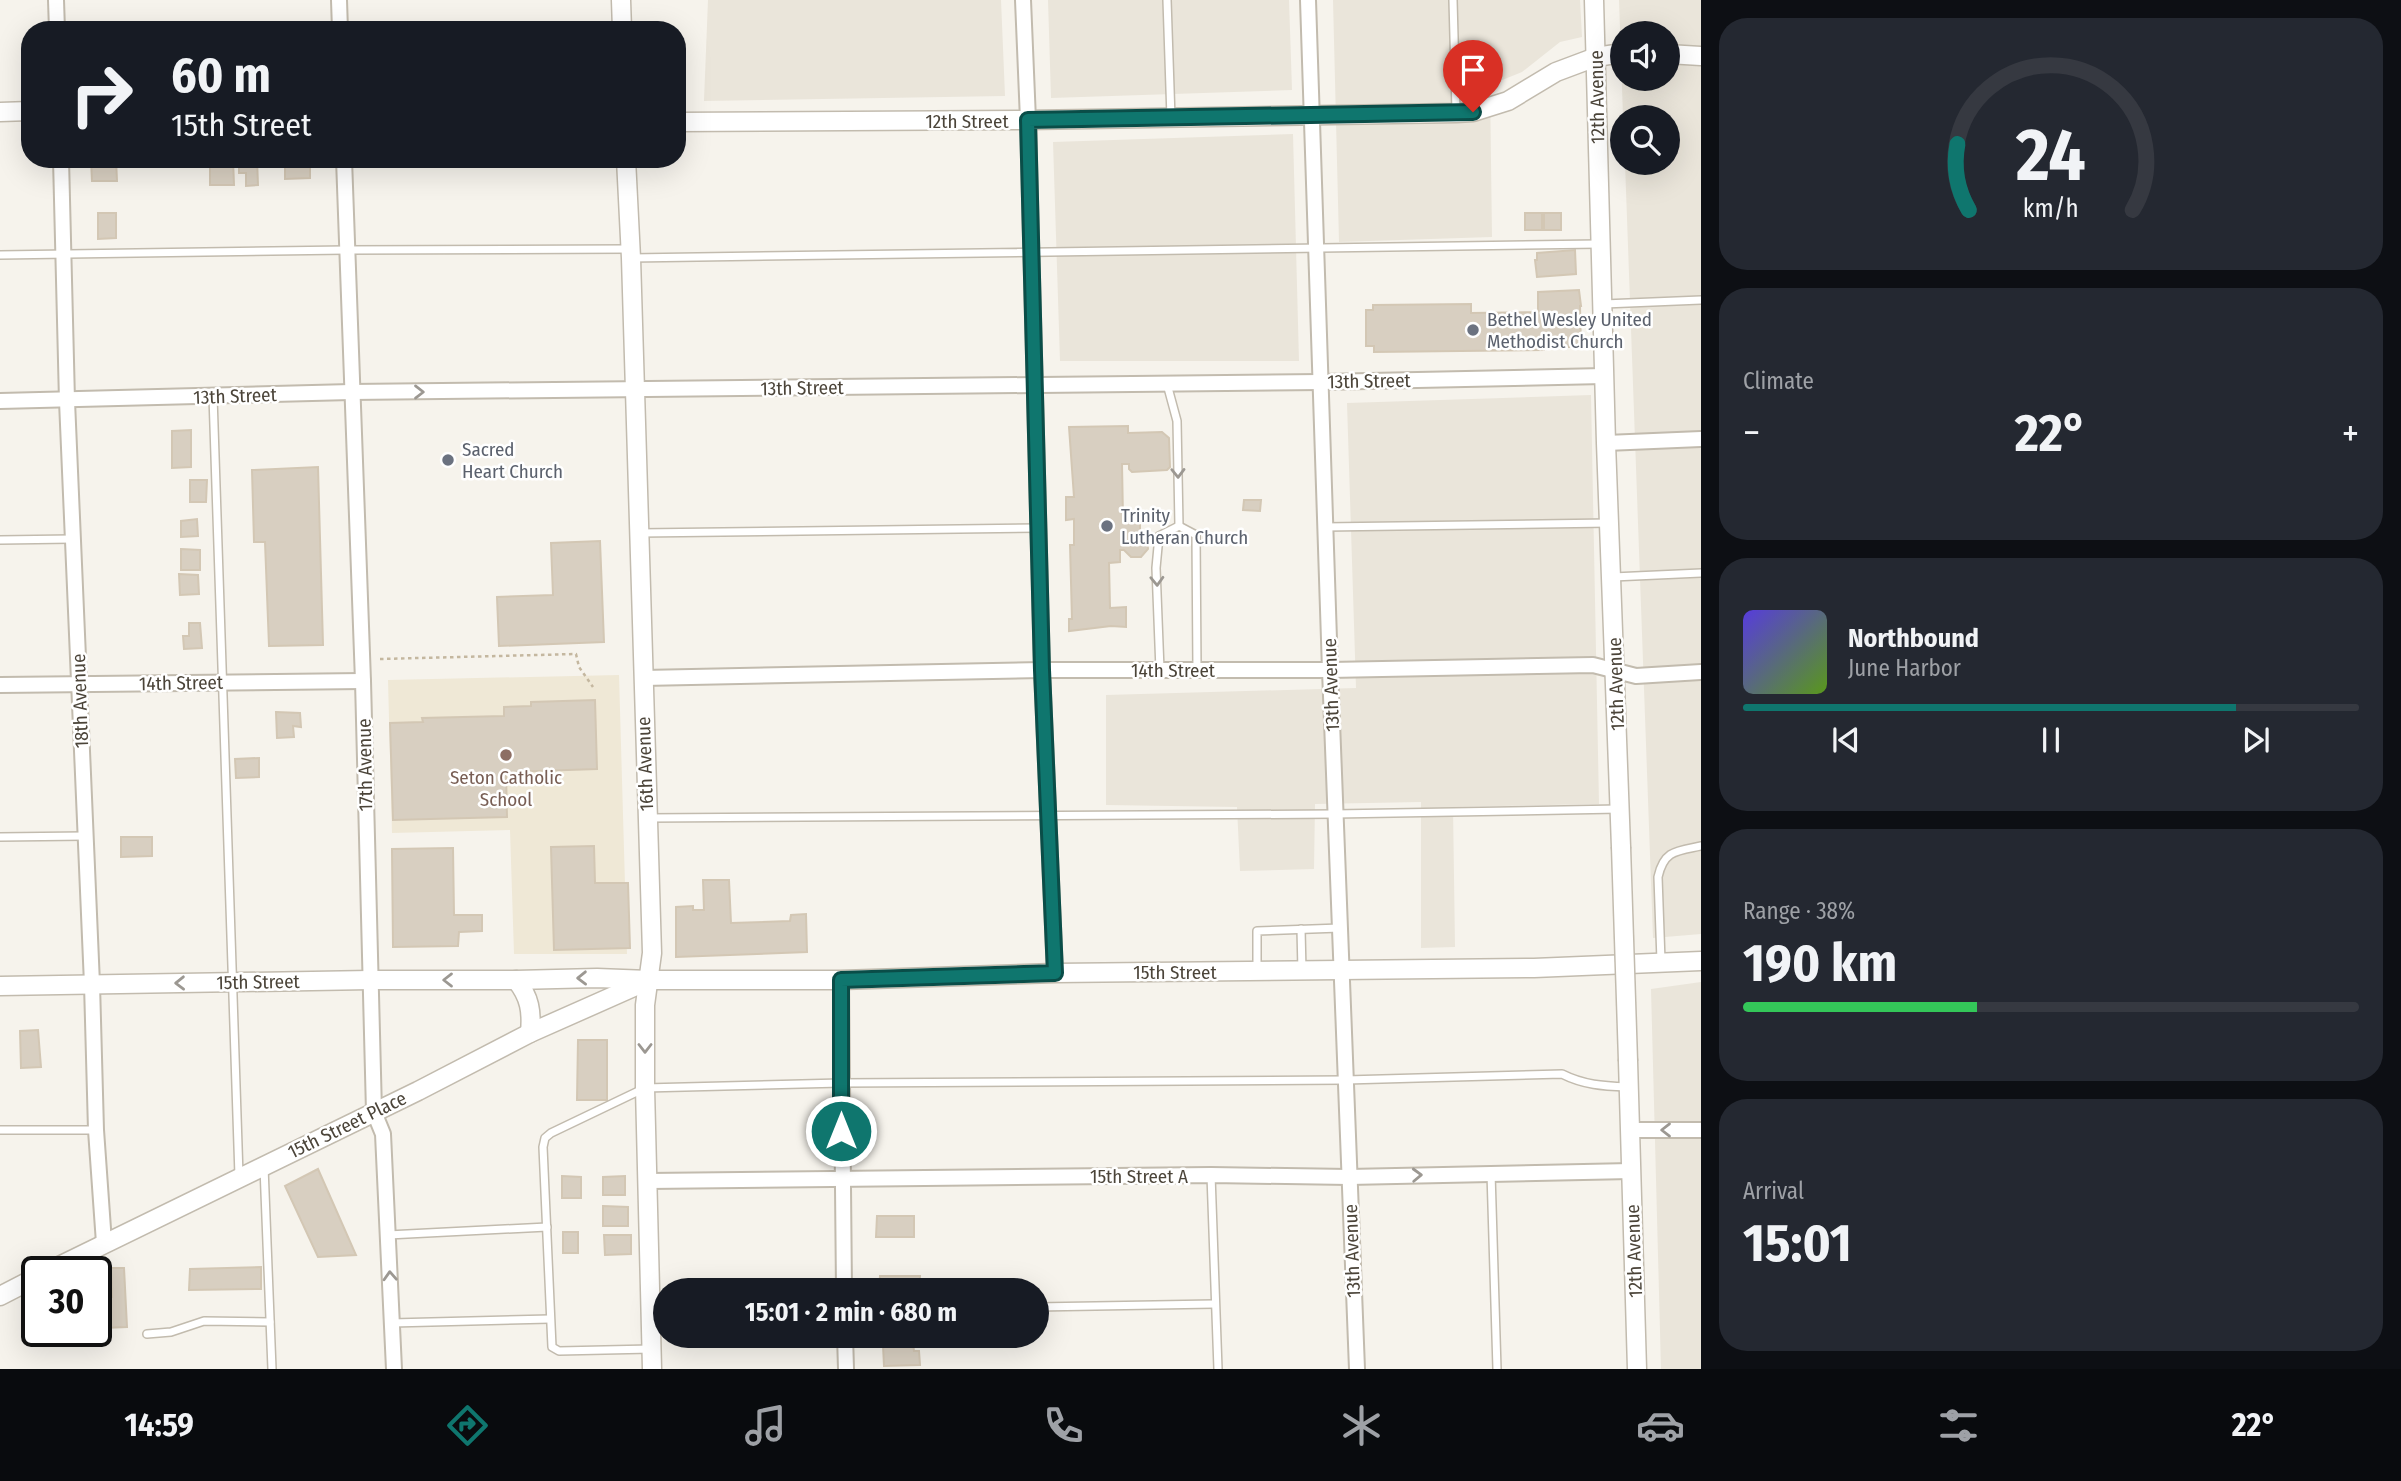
<!DOCTYPE html>
<meta charset="utf-8">
<style>
:root{--surface:#171b24;--page:#242831;--text:#f1f3f6;--muted:#9ea1a6;--line:#363941;--accent:#0f766e}
body{margin:0;font-family:"Fira Sans Condensed",sans-serif;background:var(--page);color:var(--text);height:100vh;display:flex;flex-direction:column;font-size:26px;white-space:nowrap}
*{box-sizing:border-box;margin:0}
p{font-size:23px;color:var(--muted)}
.icon{flex:none;width:38px;height:38px;fill:none;stroke:currentColor;stroke-width:2;stroke-linecap:round;stroke-linejoin:round}
.map{position:relative;flex:1;overflow:hidden}
.side{display:flex;flex-direction:column;gap:18px;padding:18px;background:#0d0f14;width:700px}
.side>*{flex:none}
.banner{position:absolute;left:21px;top:21px;width:665px;height:147px;border-radius:28px;box-shadow:0 7px 28px #0002;background:#171b24;color:var(--text);overflow:hidden}
.tools{position:absolute;left:1610px;top:21px;display:grid;gap:14px}
.tools a{display:grid;place-items:center;width:70px;height:70px;border-radius:50%;background:var(--surface);box-shadow:0 7px 28px #0002;font-size:35px}
.speed{position:absolute;left:21px;top:1256px;display:flex;gap:14px;font-size:35px;font-weight:700;text-align:center}
.speed>*{display:grid;place-content:center;width:91px;height:91px;border-radius:50%;background:var(--surface);box-shadow:0 7px 28px #0002;line-height:1}
.speed .limit{border:4px solid #111;border-radius:10px;background:#fff;color:#111}
.pin{position:absolute;display:grid;place-items:center;width:60px;height:60px;color:#fff;margin:-72px -30px;border-radius:50% 50% 50% 0;rotate:-45deg;box-shadow:0 0 7px #0007}
.pin .icon{rotate:45deg}
.me{position:absolute;width:77px;margin:-38px;rotate:0deg;stroke-linejoin:round;filter:drop-shadow(0 0 5px #0008)}
.turn{display:flex;align-items:center;gap:24px;height:147px;padding:0 35px;font-size:32px}
.turn .icon{width:91px;height:91px;stroke-width:2.5}
.turn b{display:block;font-size:49px;line-height:60px}
.big{font-size:52px;font-weight:700;line-height:1.1}
.side .card{flex:1;display:flex;flex-direction:column;justify-content:center;gap:10px;min-width:0;padding:0 24px;border-radius:28px;background:var(--page)}
.side .dial{align-items:center;gap:0}
.dial svg{height:182px;overflow:visible;fill:none;stroke:var(--line);stroke-width:7;stroke-linecap:round;text-anchor:middle}
.dial text{fill:var(--text);stroke:none}
.song{display:flex;align-items:center;gap:21px}
.cover{width:84px;height:84px;border-radius:10px;background:linear-gradient(135deg,hsl(250 70% 55%),hsl(90 70% 35%))}
.played{height:7px;border-radius:4px;background:linear-gradient(90deg,var(--accent) 80%,var(--line) 80%)}
.keys{display:flex;justify-content:space-around;direction:ltr}
.heat{display:flex;justify-content:space-between;align-items:center;font-size:38px;direction:ltr}
.charge{height:10px;border-radius:5px;background:linear-gradient(90deg,#34c759 38%,var(--line) 0)}
.trip{position:absolute;left:653px;top:1278px;width:396px;height:70px;border-radius:35px;background:var(--surface);box-shadow:0 7px 28px #0002;font-weight:700;line-height:70px;text-align:center}
.tabs{display:flex;height:112px;justify-content:space-around;align-items:center;background:#090b0e;color:var(--muted)}
.tabs .icon{width:49px;height:49px}
.tabs .selected{color:var(--accent)}
.tabs b{font-size:32px;color:var(--text)}
main{display:flex;flex:1;min-height:0}
.map>svg:first-child{display:block}
.residential{fill:#eae5da;fill-rule:evenodd}
.education{fill:#efe8d6}
.building{fill:#d8cfc1;stroke:#d3c7b4;stroke-width:2}
.lines{fill:none;stroke-linecap:round;stroke-linejoin:round}
.service-casing{stroke:#c2bbae;stroke-width:10}
.minor-casing{stroke:#c2bbae;stroke-width:18}
.tertiary-casing{stroke:#c2bbae;stroke-width:21}
.path{stroke:#c4b79f;stroke-width:2.5;stroke-dasharray:3.5 3.5;stroke-linecap:butt}
.service{stroke:#fff;stroke-width:7}
.minor{stroke:#fff;stroke-width:14}
.tertiary{stroke:#fff;stroke-width:18}
.tertiary-bridge-casing{stroke:#c2bbae;stroke-width:21;stroke-linecap:butt}
.tertiary-bridge{stroke:#fff;stroke-width:18}
.oneway{stroke:#9c9892}
.route-casing{stroke:#0a4d48;stroke-width:18}
.route{stroke:#0f766e;stroke-width:12}
.worship-dot{fill:#6b7280;stroke:#fff;stroke-width:2.5}
.education-dot{fill:#8d6e63;stroke:#fff;stroke-width:2.5}
.labels{text-anchor:middle;dominant-baseline:central;stroke-width:5;stroke-linejoin:round;paint-order:stroke}
.street-label{font-size:19px;fill:#4b4439;stroke:#fff}
.worship-label{font-size:19px;fill:#5b616d;stroke:#fff;text-anchor:start}
.education-label{font-size:19px;fill:#785e54;stroke:#fff}
</style>
<main>
<div class="map">
<svg width="1701" height="1369" viewBox="0 0 1701 1369">
<rect width="100%" height="100%" fill="#f6f3ec"/>
<g class="residential">
<polygon points="708,0 1001,0 1005,96 704,101"/>
<polygon points="1048,0 1289,0 1292,90 1051,98"/>
<polygon points="1333,0 1580,0 1582,37 1560,42 1522,72 1490,85 1492,237 1339,242"/>
<path d="M1619,0h82v934l-48,4 -28,-775h43v-46h-45zM1622,33h46v46h-46z"/>
<polygon points="1293,134 1299,361 1060,361 1053,142"/>
<polygon points="1591,395 1599,804 1453,807 1455,947 1421,948 1421,802 1315,804 1314,869 1240,871 1237,807 1106,805 1106,695 1356,688 1347,403"/>
<polygon points="1701,982 1701,1369 1661,1369 1651,989"/>
</g>
<polygon class="education" points="619,675 627,954 514,954 510,830 392,833 388,680"/>
<g class="building">
<polygon points="91,159 116,159 117,181 92,181"/>
<polygon points="210,159 233,159 234,185 210,185"/>
<polygon points="239,159 257,159 258,185 246,186 246,173 239,173"/>
<polygon points="285,159 310,159 310,178 285,179"/>
<polygon points="98,213 116,213 116,238 98,239"/>
<rect x="1525" y="213" width="17" height="17"/>
<rect x="1544" y="213" width="17" height="17"/>
<polygon points="1575,250 1576,274 1537,277 1535,260 1537,260 1537,253"/>
<polygon points="1579,290 1581,306 1580,306 1581,347 1544,347 1544,350 1374,352 1374,346 1366,346 1366,310 1373,310 1373,305 1471,304 1471,313 1538,312 1538,292"/>
<polygon points="1128,426 1128,433 1162,432 1169,438 1170,467 1167,470 1132,472 1129,469 1129,464 1122,464 1123,518 1140,517 1140,532 1147,539 1148,549 1141,557 1131,557 1124,550 1120,550 1120,562 1109,563 1110,608 1126,607 1126,627 1111,626 1069,631 1069,619 1072,619 1070,545 1074,545 1074,519 1066,520 1066,497 1074,497 1069,427"/>
<polygon points="191,430 191,467 172,468 172,431"/>
<polygon points="318,467 323,645 269,646 265,542 254,542 252,470"/>
<polygon points="190,480 207,480 206,502 190,502"/>
<polygon points="1244,500 1261,500 1260,511 1243,510"/>
<polygon points="197,519 198,536 181,537 181,521"/>
<polygon points="600,541 604,642 499,646 497,597 553,595 551,543"/>
<polygon points="181,549 200,550 200,570 181,570"/>
<polygon points="179,574 198,575 199,594 180,595"/>
<polygon points="189,623 200,623 202,648 184,649 183,636 189,636"/>
<polygon points="595,700 597,769 506,772 507,817 393,820 390,723 423,722 422,718 504,716 504,707 531,706 531,702"/>
<polygon points="276,712 300,713 301,727 293,726 294,737 277,738"/>
<polygon points="259,758 259,777 236,778 235,759"/>
<polygon points="121,837 152,837 152,856 121,857"/>
<polygon points="594,846 595,883 628,883 630,948 554,950 551,847"/>
<polygon points="453,848 454,915 482,915 482,931 459,932 458,946 393,947 392,849"/>
<polygon points="703,880 729,880 731,923 790,921 791,915 806,914 807,952 676,957 676,907 693,906 693,910 704,910"/>
<polygon points="38,1030 41,1067 21,1068 20,1031"/>
<polygon points="578,1040 607,1040 607,1100 577,1100"/>
<polygon points="318,1169 356,1255 318,1257 285,1186"/>
<polygon points="562,1176 581,1177 581,1198 562,1198"/>
<polygon points="625,1176 625,1195 603,1195 603,1177"/>
<polygon points="603,1206 628,1207 628,1226 603,1226"/>
<polygon points="877,1216 914,1216 914,1237 876,1237"/>
<rect x="563" y="1232" width="15" height="21"/>
<polygon points="604,1235 631,1235 631,1254 605,1255"/>
<polygon points="261,1267 261,1289 189,1290 190,1269"/>
<polygon points="111,1268 124,1268 127,1327 103,1328 102,1297 112,1297"/>
<polygon points="880,1276 920,1276 919,1290 879,1290"/>
<polygon points="913,1344 914,1351 919,1351 920,1365 884,1366 883,1345"/>
</g>
<g class="lines">
<g class="service-casing">
<g id="service">
<polyline points="1167,0 1171,118"/>
<polyline points="1453,0 1456,111"/>
<polyline points="0,255 346,250 629,249"/>
<polyline points="631,258 1599,244"/>
<polyline points="1604,304 1701,300"/>
<polyline points="1167,384 1177,421 1179,526"/>
<polyline points="213,396 239,1176"/>
<polyline points="1179,526 1196,535 1197,670"/>
<polyline points="1325,527 1609,523"/>
<polyline points="640,533 1038,528"/>
<polyline points="0,540 72,539"/>
<polyline points="1613,577 1701,573"/>
<polyline points="1160,670 1156,568 1159,536 1179,526"/>
<polyline points="648,818 1335,814 1619,809"/>
<polyline points="0,837 85,836"/>
<polyline points="1301,929 1302,971"/>
<path d="M1661,961l-3,-84c6,-27 19,-26 43,-31"/>
<polyline points="1257,969 1257,931 1340,928"/>
<polyline points="0,1130 96,1130"/>
<polyline points="264,1167 272,1369"/>
<polyline points="1491,1173 1497,1369"/>
<polyline points="1211,1175 1218,1369"/>
<polyline points="388,1235 547,1227"/>
<polyline points="1036,1307 1214,1304"/>
<polyline points="392,1323 550,1319"/>
<polyline points="147,1334 171,1332 204,1321 270,1322"/>
<path d="M651,1349l-92,2 -7,-4 -9,-200 2,-9 6,-5 94,-45 196,-5 505,-3 216,-6c22,11 41,12 65,13"/>
</g>
</g>
<g class="minor-casing">
<g id="minor">
<polyline points="56,0 57,30"/>
<polyline points="339,0 340,30"/>
<polyline points="1023,0 1028,120 1042,670 1055,973"/>
<polyline points="1308,0 1330,670 1357,1369"/>
<polyline points="61,159 67,401 92,984 96,1130 104,1243"/>
<polyline points="344,159 363,681 374,1112 383,1134 394,1369"/>
<polyline points="0,401 351,392 1321,382 1604,376"/>
<polyline points="1606,443 1701,439"/>
<polyline points="643,678 1042,670 1330,670 1593,665 1636,676 1701,672"/>
<polyline points="0,685 363,681"/>
<polyline points="841,980 844,1290"/>
<polyline points="1631,1130 1701,1130"/>
<polyline points="648,1181 1211,1175 1349,1177 1631,1171"/>
<polyline points="845,1335 846,1369"/>
</g>
</g>
<g class="tertiary-casing">
<g id="tertiary">
<polyline points="621,0 622,30"/>
<polyline points="1594,0 1606,443 1621,847"/>
<polyline points="1668,54 1701,56"/>
<polyline points="0,112 30,111"/>
<polyline points="677,122 1028,120 1456,113 1473,112 1508,101 1556,72 1596,57 1622,53"/>
<polyline points="626,159 631,258 652,953 645,1005 645,1088 652,1369"/>
<path d="M516,980c14,17 16,32 14,53"/>
<polyline points="0,986 370,980 516,980 597,978 649,980 841,980 1055,973 1534,968 1701,961"/>
<polyline points="1628,1061 1637,1369"/>
<polyline points="47,1272 418,1091 530,1033 645,982"/>
<polyline points="0,1296 37,1277"/>
</g>
</g>
<polyline class="path" points="380,659 576,654 579,667 593,687"/>
<use href="#service" class="service"/>
<use href="#minor" class="minor"/>
<use href="#tertiary" class="tertiary"/>
<g class="tertiary-bridge-casing">
<polyline id="tertiary-bridge" points="1621,847 1628,1061"/>
</g>
<use href="#tertiary-bridge" class="tertiary-bridge"/>
</g>
<defs><path id="oneway-chevron" d="M-2-3.5L2.5 0L-2 3.5" fill="none" stroke-width="1.6" stroke-linecap="round" stroke-linejoin="round" transform="scale(1.75)"/></defs>
<g class="oneway">
<use href="#oneway-chevron" transform="translate(419 392)"/>
<use href="#oneway-chevron" transform="translate(1178 473) rotate(89)"/>
<use href="#oneway-chevron" transform="translate(1157 581) rotate(88)"/>
<use href="#oneway-chevron" transform="translate(582 978) rotate(179)"/>
<use href="#oneway-chevron" transform="translate(448 980) rotate(-180)"/>
<use href="#oneway-chevron" transform="translate(180 983) rotate(179)"/>
<use href="#oneway-chevron" transform="translate(645 1048) rotate(90)"/>
<use href="#oneway-chevron" transform="translate(1666 1130) rotate(180)"/>
<use href="#oneway-chevron" transform="translate(1417 1175) rotate(-2)"/>
<use href="#oneway-chevron" transform="translate(390 1276) rotate(-93)"/>
</g>
<g class="lines">
<g class="route-casing">
<polyline id="route" points="841,1131 841,980 1055,973 1042,670 1028,120 1473,112"/>
</g>
<use href="#route" class="route"/>
</g>
<g class="worship-dot">
<circle cx="1473" cy="330" r="7"/>
<circle cx="448" cy="460" r="7"/>
<circle cx="1107" cy="526" r="7"/>
</g>
<circle class="education-dot" cx="506" cy="755" r="7"/>
<g class="labels">
<g class="street-label">
<text transform="translate(1597 97) rotate(-91)">12th Avenue</text>
<text x="967" y="121">12th Street</text>
<text transform="translate(1369 381) rotate(-1)">13th Street</text>
<text transform="translate(802 388) rotate(-1)">13th Street</text>
<text transform="translate(235 396) rotate(-2)">13th Street</text>
<text x="1173" y="670">14th Street</text>
<text transform="translate(181 683) rotate(-1)">14th Street</text>
<text transform="translate(1616 684) rotate(-92)">12th Avenue</text>
<text transform="translate(1331 685) rotate(-92)">13th Avenue</text>
<text transform="translate(80 701) rotate(-92)">18th Avenue</text>
<text transform="translate(645 764) rotate(-92)">16th Avenue</text>
<text transform="translate(365 765) rotate(-91)">17th Avenue</text>
<text x="1175" y="972">15th Street</text>
<text transform="translate(258 982) rotate(-1)">15th Street</text>
<text transform="translate(347 1125) rotate(-26)">15th Street Place</text>
<text x="1139" y="1176">15th Street A</text>
<text transform="translate(1352 1251) rotate(-92)">13th Avenue</text>
<text transform="translate(1634 1251) rotate(-92)">12th Avenue</text>
</g>
<g class="worship-label">
<text x="1487" y="319">Bethel Wesley United<tspan x="1487" dy="22">Methodist Church</tspan></text>
<text x="462" y="449">Sacred<tspan x="462" dy="22">Heart Church</tspan></text>
<text x="1121" y="515">Trinity<tspan x="1121" dy="22">Lutheran Church</tspan></text>
</g>
<g class="education-label">
<text x="506" y="777">Seton Catholic<tspan x="506" dy="22">School</tspan></text>
</g>
</g>
</svg>
<div class="tools">
<a><svg class="icon" aria-label="sound" viewBox="0 0 24 24"><path d="M4 9h4l5-4v14l-5-4H4zM17 9q2 3 0 6"/></svg></a>
<a><svg class="icon" aria-label="search" viewBox="0 0 24 24"><circle cx="10" cy="10" r="6"/><path d="M15 15l6 6"/></svg></a>
</div>
<div class="speed"><div class="limit">30</div></div>
<div class="pin" style="left:1473px;top:112px;background:#d93025"><svg class="icon" aria-label="arrive" viewBox="0 0 24 24"><path d="M6 21V4h12l-3 4 3 4H6"/></svg></div>
<svg class="me" style="left:841px;top:1131px" viewBox="-20 -20 40 40"><circle r="17" fill="#0f766e" stroke="#fff" stroke-width="3"/><path d="M0-11L8 9 0 5-8 9z" fill="#fff"/></svg>
<div class="trip">15:01 · 2 min · 680 m</div>
<div class="banner">
<div class="turn"><svg class="icon" aria-label="right" viewBox="0 0 24 24"><path d="M7 20v-9h11M14 6l5 5-5 5"/></svg><div><b>60 m</b>15th Street</div></div>
</div>
</div>
<section class="side">
<div class="card dial"><svg viewBox="0 0 100 80">
<path d="M14 69A42 42 0 1 1 86 69"/>
<path d="M14 69A42 42 0 0 1 9 40" stroke="#0f766e"/>
<text x="50" y="56" font-size="32" font-weight="700">24</text>
<text x="50" y="72" font-size="11">km/h</text>
</svg></div>
<div class="card"><p>Climate</p>
<div class="heat"><a>−</a><b class="big">22°</b><a>+</a></div>
</div>
<div class="card">
<div class="song"><i class="cover"></i><div><b>Northbound</b><p>June Harbor</p></div></div>
<div class="played"></div>
<div class="keys"><svg class="icon" aria-label="previous" viewBox="0 0 24 24"><path d="M18 5L8 12l10 7zM5 5v14"/></svg><svg class="icon" aria-label="pause" viewBox="0 0 24 24"><path d="M8 5v14M16 5v14"/></svg><svg class="icon" aria-label="next" viewBox="0 0 24 24"><path d="M6 5l10 7-10 7zM19 5v14"/></svg></div>
</div>
<div class="card"><p>Range · 38%</p><b class="big">190 km</b><div class="charge"></div></div>
<div class="card"><p>Arrival</p><b class="big">15:01</b></div>
</section>
</main>
<nav class="tabs">
<b>14:59</b>
<svg class="icon selected" aria-label="directions" viewBox="0 0 24 24"><path d="M12 3l9 9-9 9-9-9zM9 14v-3h6M13 9l2 2-2 2"/></svg>
<svg class="icon" aria-label="music" viewBox="0 0 24 24"><path d="M9 18V5l10-2v13"/><circle cx="6" cy="18" r="3"/><circle cx="16" cy="16" r="3"/></svg>
<svg class="icon" aria-label="phone" viewBox="0 0 24 24"><path d="M5 4h4l2 5-3 2q2 4 5 5l2-3 5 2v4C11 20 4 13 5 4z"/></svg>
<svg class="icon" aria-label="climate" viewBox="0 0 24 24"><path d="M12 3v18M4 7l16 10M4 17L20 7"/></svg>
<svg class="icon" aria-label="car" viewBox="0 0 24 24"><path d="M5 17H2v-5l4-1 3-4h7l3 4 3 1v5h-3M9 17h6M6 11h13"/><circle cx="7" cy="17" r="2"/><circle cx="17" cy="17" r="2"/></svg>
<svg class="icon" aria-label="filters" viewBox="0 0 24 24"><path d="M4 7h16M4 17h16"/><circle cx="9" cy="7" r="2"/><circle cx="15" cy="17" r="2"/></svg>
<b>22°</b>
</nav>
